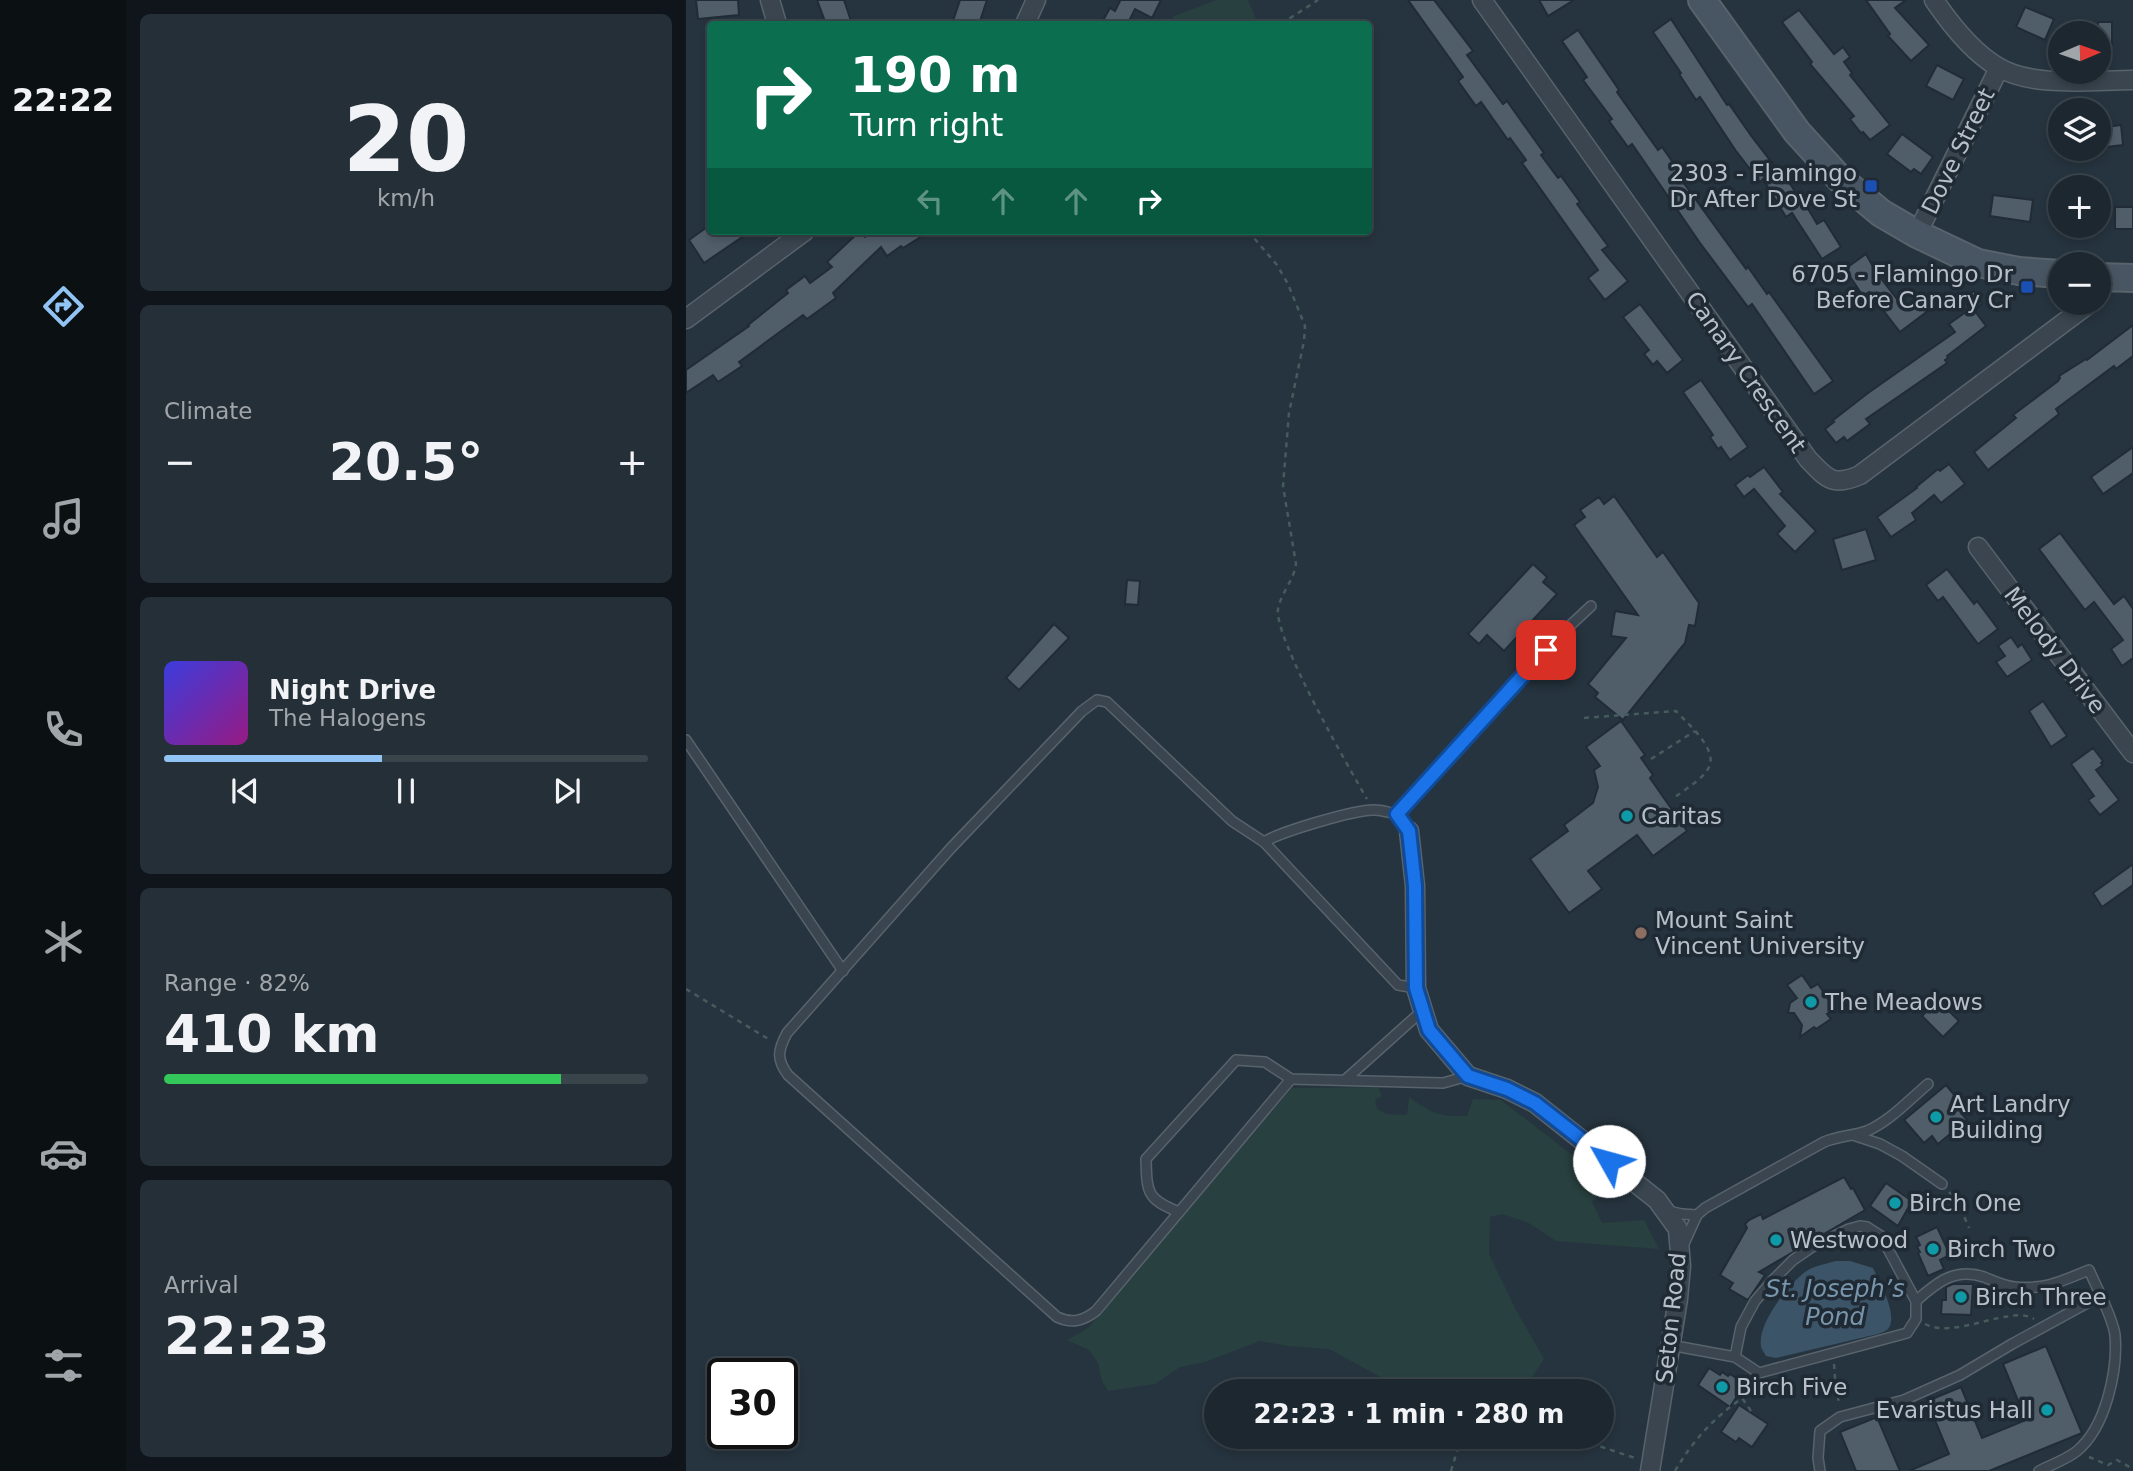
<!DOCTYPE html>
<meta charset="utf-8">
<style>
:root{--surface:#1c272f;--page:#252f37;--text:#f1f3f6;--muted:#a0a5aa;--line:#3a444b;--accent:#91c4f4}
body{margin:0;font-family:"DejaVu Sans",sans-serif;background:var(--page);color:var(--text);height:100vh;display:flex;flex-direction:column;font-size:26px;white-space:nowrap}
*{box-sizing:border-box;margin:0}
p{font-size:23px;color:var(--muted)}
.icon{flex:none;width:38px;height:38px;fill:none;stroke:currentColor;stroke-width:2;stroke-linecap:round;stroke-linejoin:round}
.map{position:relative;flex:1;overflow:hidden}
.details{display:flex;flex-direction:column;gap:14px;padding:14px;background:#0f151a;width:560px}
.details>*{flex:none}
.hud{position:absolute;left:21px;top:21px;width:665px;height:214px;border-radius:7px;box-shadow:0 4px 10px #0003,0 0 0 2px var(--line);background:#0b6e4f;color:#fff;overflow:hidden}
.needle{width:46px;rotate:88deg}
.buttons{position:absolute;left:1362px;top:21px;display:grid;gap:14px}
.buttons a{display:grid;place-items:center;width:63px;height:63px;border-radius:50%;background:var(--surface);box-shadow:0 4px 10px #0003,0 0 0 2px var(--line);font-size:35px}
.speed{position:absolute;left:21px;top:1358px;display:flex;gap:14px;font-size:35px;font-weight:700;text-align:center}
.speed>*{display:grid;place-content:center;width:91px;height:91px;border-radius:50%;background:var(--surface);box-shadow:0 4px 10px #0003,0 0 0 2px var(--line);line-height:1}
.speed .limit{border:4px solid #111;border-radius:10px;background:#fff;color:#111}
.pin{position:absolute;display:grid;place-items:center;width:60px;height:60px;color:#fff;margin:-30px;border-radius:14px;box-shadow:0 4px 10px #0006}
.me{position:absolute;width:77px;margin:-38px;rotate:308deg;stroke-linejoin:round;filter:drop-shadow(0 0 5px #0008)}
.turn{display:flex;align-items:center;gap:24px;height:147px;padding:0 28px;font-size:32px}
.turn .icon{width:91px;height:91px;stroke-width:2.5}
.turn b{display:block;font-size:49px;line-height:60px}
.lanes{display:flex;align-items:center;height:66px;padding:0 28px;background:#0003;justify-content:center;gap:35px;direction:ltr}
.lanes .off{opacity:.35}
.big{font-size:52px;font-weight:700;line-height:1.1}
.details .widget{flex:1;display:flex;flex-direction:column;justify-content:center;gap:10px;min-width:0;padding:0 24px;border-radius:10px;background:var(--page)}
.details .dial{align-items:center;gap:0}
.dial b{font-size:91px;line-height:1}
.song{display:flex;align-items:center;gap:21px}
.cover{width:84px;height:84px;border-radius:10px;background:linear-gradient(135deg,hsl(240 70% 55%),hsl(310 70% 35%))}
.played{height:7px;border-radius:4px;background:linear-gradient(90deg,var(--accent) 45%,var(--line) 45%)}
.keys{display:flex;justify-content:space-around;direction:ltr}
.heat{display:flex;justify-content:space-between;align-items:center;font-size:38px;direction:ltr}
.charge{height:10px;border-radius:5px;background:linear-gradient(90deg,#34c759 82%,var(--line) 0)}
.trip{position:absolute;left:518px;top:1379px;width:410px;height:70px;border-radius:35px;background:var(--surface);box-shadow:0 4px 10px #0003,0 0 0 2px var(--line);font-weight:700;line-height:70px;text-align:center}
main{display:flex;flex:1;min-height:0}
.dock{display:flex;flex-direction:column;width:126px;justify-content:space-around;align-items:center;background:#0b1013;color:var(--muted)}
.dock .icon{width:49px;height:49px}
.dock .current{color:var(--accent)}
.dock b{font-size:32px;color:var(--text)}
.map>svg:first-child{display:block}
.green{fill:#28403f}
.water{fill:#3c5467}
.building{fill:#505e6a;stroke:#212c36;stroke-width:2}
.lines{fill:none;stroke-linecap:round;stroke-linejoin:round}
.lane-casing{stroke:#58636c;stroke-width:12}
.street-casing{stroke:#58636c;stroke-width:21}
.secondary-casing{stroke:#58636c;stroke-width:30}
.path{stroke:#465c5c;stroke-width:2.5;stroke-dasharray:5 5;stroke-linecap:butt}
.lane{stroke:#3a454f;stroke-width:9}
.street{stroke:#3a454f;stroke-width:18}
.secondary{stroke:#485562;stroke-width:26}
.route-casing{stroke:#114b97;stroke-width:18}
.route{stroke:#1a73e8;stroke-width:12}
.transit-dot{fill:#1a4fb4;stroke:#1f2a34;stroke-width:2.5}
.culture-dot{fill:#0f9aa8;stroke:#1f2a34;stroke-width:2.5}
.education-dot{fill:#8d6e63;stroke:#1f2a34;stroke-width:2.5}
.labels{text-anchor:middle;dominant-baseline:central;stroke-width:7;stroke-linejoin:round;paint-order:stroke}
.street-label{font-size:23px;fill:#b7c0c9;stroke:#1f2a34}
.poi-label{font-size:23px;fill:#b7c0c9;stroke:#1f2a34;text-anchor:start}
.water-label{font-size:24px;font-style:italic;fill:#7895ab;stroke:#1f2a34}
</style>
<main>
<nav class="dock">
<b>22:22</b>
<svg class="icon current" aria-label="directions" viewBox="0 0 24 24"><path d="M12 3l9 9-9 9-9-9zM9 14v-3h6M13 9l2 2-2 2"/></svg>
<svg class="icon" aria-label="music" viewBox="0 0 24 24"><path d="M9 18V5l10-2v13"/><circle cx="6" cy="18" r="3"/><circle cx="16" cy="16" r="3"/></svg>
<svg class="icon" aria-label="phone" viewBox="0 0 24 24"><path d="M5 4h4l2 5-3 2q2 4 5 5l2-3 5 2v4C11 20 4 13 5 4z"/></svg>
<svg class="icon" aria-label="climate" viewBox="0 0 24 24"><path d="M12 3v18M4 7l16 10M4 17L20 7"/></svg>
<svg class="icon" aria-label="car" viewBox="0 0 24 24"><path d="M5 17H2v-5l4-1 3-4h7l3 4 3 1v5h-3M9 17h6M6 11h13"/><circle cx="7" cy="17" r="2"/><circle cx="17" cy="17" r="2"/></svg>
<svg class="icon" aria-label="filters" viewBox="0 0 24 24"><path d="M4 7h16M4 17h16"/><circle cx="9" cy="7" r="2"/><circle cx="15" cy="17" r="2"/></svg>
</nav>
<section class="details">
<div class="widget dial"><b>20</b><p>km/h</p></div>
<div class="widget"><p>Climate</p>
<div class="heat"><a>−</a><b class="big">20.5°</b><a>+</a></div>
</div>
<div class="widget">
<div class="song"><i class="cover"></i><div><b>Night Drive</b><p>The Halogens</p></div></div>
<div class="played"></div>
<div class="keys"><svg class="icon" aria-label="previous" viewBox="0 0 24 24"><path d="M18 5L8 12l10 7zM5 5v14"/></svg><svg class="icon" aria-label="pause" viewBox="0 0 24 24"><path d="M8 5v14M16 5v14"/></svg><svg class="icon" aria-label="next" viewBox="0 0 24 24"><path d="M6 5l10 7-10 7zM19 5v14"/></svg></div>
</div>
<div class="widget"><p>Range · 82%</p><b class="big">410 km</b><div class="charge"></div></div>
<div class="widget"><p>Arrival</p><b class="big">22:23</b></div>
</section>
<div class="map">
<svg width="1447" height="1471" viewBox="0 0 1447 1471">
<rect width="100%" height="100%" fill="#26343f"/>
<g class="green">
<polygon points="530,0 562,0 571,22 563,24 489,24 486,17"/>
<path d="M692,1087l4,9 -7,4 2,9 10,5 20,1 2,-18c22,16 31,20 58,19l6,-17 28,1 110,85 -19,17 10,21 42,-3 15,29 -103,-8 -29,-19 -25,-8 -12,3 -1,37 26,54 29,51 -21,32h-117l-77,-42 -42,-3 -27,-5 -55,21 -25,5 -25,17 -47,7 -6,-10 -4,-18 -9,-13 -22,-10 21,-12 204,-240z"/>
</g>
<path class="water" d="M1150,1261h14l23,7c6,13 26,48 15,61 -2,2 -7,4 -10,5l-102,24 -10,-2c-1,-2 -5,-8 -5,-10 -4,-22 27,-61 44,-74 8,-6 20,-8 31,-11z"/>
<g class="building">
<polygon points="10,0 52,0 53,15 12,19"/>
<polygon points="131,0 158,0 166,24 140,24"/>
<polygon points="274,0 301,0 293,24 266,24"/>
<polygon points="432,0 475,0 466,18 449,9 444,19 455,24 415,24 424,8 429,11 434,1"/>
<polygon points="722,0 748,0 787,51 781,55 817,104 821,101 858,153 855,155 872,178 875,176 894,202 891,204 922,246 916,250 942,281 919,300 902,278 912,270 836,163 840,160 824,138 822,140 795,102 790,106 772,81 777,77"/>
<polygon points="853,0 888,0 862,16"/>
<polygon points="1180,0 1220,0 1209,8 1243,45 1225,61 1202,36 1204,34"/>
<polygon points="1339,7 1368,19 1359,40 1330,27"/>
<polygon points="1113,10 1148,54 1157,47 1164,57 1158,62 1166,73 1164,75 1204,125 1184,140 1177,132 1175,133 1164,119 1168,116 1124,64 1126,62 1096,22"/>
<polygon points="985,19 1041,105 1043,104 1066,137 1101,182 1103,182 1113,198 1115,197 1131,224 1138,220 1155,247 1136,259 1106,213 1100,217 1077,179 1074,182 1050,151 1014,97 1010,100 993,74 995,73 967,32"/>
<polygon points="1412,22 1426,22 1426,44 1412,45"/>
<polygon points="892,30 933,90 931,92 972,150 976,147 995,174 992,175 1060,269 1062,267 1081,294 1083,292 1147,381 1128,394 1066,304 1062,307 1014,243 946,144 942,147 923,121 926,119 897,80 901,77 876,41"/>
<polygon points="1251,65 1278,79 1267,100 1240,86"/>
<polygon points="1435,125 1437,145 1412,148 1412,131 1419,130 1419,127"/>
<polygon points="1216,134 1247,157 1235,174 1228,169 1225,172 1201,154"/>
<polygon points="1307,195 1347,200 1344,222 1304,216"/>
<rect x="1429" y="207" width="18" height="22"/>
<polygon points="24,225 24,231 65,231 18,263 3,240"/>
<polygon points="174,231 179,237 187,231 244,231 217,248 215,246 201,256 195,247 147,293 150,298 121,319 117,315 53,362 56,366 32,382 27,375 0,393 0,370 63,326 62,325 102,293 100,290 119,276 124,283 146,267 141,262"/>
<polygon points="1180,254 1190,272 1218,308 1236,293 1247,307 1214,332 1183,292 1177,296 1159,269"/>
<polygon points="1288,291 1296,304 1288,310 1300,326 1261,356 1262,358 1259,360 1261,363 1180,419 1184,424 1161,441 1158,437 1150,443 1139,429 1148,422 1146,421 1182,393 1269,332 1263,324 1284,309 1277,298"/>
<polygon points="954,304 997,360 981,373 971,361 967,365 958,354 963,350 937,317"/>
<polygon points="1447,325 1447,356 1430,369 1428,366 1370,409 1373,414 1302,470 1288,452 1330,418 1327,415 1372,381 1374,378 1373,376 1400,359 1401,360"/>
<polygon points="1015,380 1062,447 1044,460 1035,447 1032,449 1024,437 1027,435 997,392"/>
<polygon points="1447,447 1447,473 1417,494 1405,477"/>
<polygon points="1263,464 1279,484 1255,503 1248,495 1226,513 1230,520 1205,537 1191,517 1231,488 1230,487 1252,469 1254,471"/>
<polygon points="1078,467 1097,492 1094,494 1130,531 1109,552 1091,534 1099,526 1068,489 1058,497 1049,485 1062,475 1064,477"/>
<polygon points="928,496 971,557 977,552 1013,603 1009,626 1003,625 999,643 937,720 909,697 912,693 902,684 940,638 925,636 929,611 952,615 888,525 899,517 894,510 913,497 918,504"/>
<polygon points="1180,529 1190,560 1156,570 1147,539"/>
<polygon points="1374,533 1428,604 1438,596 1447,609 1447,658 1436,666 1425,649 1437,640 1408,602 1399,610 1353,549"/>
<polygon points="847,564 861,577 857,582 871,594 818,651 801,635 793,644 782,634"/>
<polygon points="1261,569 1288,604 1291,601 1312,629 1292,644 1257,597 1252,601 1240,585"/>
<polygon points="441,580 454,581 452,605 439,604"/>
<polygon points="368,624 383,638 333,690 320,678"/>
<polygon points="1325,637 1332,647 1336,644 1346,660 1321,677 1310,662 1319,656 1312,646"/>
<polygon points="1357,701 1381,736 1365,747 1343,711"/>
<polygon points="935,721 959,755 955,758 967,775 964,778 1001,831 967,856 951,835 902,871 916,889 883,913 844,859 882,831 878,825 907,803 912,787 908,770 914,766 900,747"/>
<polygon points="1407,748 1417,761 1415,763 1417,765 1410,770 1433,800 1414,815 1402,800 1408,796 1385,764"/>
<polygon points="1447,864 1447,885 1416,907 1407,893"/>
<polygon points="1116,975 1125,988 1132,984 1149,1009 1141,1014 1145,1019 1130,1029 1128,1027 1114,1037 1116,1025 1108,1013 1102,1013 1104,1003 1111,998 1101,985"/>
<polygon points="1252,1000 1273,1021 1257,1037 1236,1016"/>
<polygon points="1260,1085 1281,1110 1276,1114 1281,1120 1252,1144 1246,1136 1238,1143 1218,1120"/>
<polygon points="1158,1177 1165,1189 1167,1188 1179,1210 1073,1272 1079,1275 1062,1300 1043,1289 1047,1283 1034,1275 1061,1228 1059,1224 1063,1220 1075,1214 1077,1219"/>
<polygon points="1200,1183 1226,1201 1212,1226 1184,1206"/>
<polygon points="1251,1227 1264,1255 1254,1260 1258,1269 1242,1276 1232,1253 1234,1252 1231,1247 1234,1245 1230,1237"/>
<polygon points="1267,1284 1287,1284 1285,1315 1255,1314 1256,1300 1260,1300 1260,1287"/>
<polygon points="1360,1346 1396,1433 1303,1471 1223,1471 1263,1454 1241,1401 1275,1387 1296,1438 1340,1420 1317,1364"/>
<polygon points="1023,1368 1034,1375 1036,1372 1042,1376 1044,1374 1059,1384 1044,1407 1012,1385"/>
<polygon points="1053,1405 1082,1424 1066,1447 1053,1438 1050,1442 1035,1432"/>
<polygon points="1191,1417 1214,1471 1170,1471 1154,1432"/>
</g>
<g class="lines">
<g class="lane-casing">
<g id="lane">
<polyline points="0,740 157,971"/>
<polyline points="711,814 874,635 905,606"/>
<path d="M578,842c16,-10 92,-33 111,-32 7,0 15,3 22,4l12,17"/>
<path d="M605,1079l-195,232c-13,10 -24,13 -39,6l-269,-242c-12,-16 -10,-25 -1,-42l164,-185 131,-137 15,-11 10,2 125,119 32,21 134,143 18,3"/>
<polyline points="659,1080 736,1011"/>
<polyline points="1167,1135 1194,1144 1216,1156 1256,1184"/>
<polyline points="982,1211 996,1214 1011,1215"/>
<path d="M493,1212c-33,-13 -32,-20 -33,-53l90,-99 29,2 26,17 152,4 25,-7"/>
<path d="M997,1246l14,-31 8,-7 119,-66c14,-6 29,-6 43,-11 23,-10 42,-31 61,-47"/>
<path d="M1230,1301c20,-18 39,-34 68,-24 10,4 20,9 31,10 30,3 47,-6 74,-17 7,16 24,48 26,65 3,35 -9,92 -38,116 -10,8 -26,14 -38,20"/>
<polyline points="984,1345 1049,1357 1073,1373 1221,1333 1230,1319 1230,1301 1195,1236 1181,1227 1174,1226 1163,1229 1126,1247 1107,1260 1088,1279 1069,1301 1055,1327 1049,1357"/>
<polyline points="1134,1471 1132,1458 1134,1431 1154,1417 1218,1400 1274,1375 1326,1344 1414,1296"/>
</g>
</g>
<g class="street-casing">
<g id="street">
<polyline points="84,0 91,24"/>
<path d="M796,0l326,459c19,20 25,28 52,16l230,-172"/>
<path d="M1248,0c17,25 38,52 64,67 35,21 95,13 135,13"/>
<polyline points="339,24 350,0"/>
<polyline points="1231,234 1313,68"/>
<polyline points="0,319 119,231"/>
<polyline points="1292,547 1447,753"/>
<polyline points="723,831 729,886 730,988 743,1030 782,1076 821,1089 849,1103 971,1200 992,1229 995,1266 992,1299 964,1471"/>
</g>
</g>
<g class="secondary-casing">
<g id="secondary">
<polyline points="1016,0 1111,132 1153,178 1195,213 1231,234 1292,263 1333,271 1374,274"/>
<polyline points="1412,277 1447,278"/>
</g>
</g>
<g class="path">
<polyline points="595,24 632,0"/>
<path d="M562,231l29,34 11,19 17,42 -1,15 -15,72 -6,73 13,78c-2,16 -15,29 -18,45 -4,29 71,159 89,190"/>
<path d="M898,718l92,-7c11,12 42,38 33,56 -6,12 -23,22 -34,30"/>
<polyline points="965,759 1009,731"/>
<polyline points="0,989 84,1040"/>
<polyline points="1263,1192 1272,1202 1283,1228"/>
<path d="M1239,1324c31,16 86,-20 109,-5"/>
<polyline points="1148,1364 1149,1378 1160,1386 1152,1397 1153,1403"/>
<polyline points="1065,1411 1056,1398 1066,1385"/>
<polyline points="886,1437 949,1458"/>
<polyline points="1403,1457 1422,1465 1431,1460 1447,1469"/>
<polyline points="765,1471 772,1448 783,1437"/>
<path d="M989,1471c19,-32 37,-51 67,-73"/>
</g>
<use href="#lane" class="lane"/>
<use href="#street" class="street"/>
<use href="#secondary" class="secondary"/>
</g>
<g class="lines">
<g class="route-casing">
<polyline id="route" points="860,650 711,814 723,831 729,886 730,988 743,1030 782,1076 821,1089 849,1103 923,1161"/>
</g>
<use href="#route" class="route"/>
</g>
<g class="transit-dot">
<rect x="1178" y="179" width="14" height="14" rx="3.5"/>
<rect x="1334" y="280" width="14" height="14" rx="3.5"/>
</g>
<g class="culture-dot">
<circle cx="941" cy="816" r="7"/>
<circle cx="1125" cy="1002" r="7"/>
<circle cx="1250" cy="1117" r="7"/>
<circle cx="1209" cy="1203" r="7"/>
<circle cx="1090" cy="1240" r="7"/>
<circle cx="1247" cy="1249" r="7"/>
<circle cx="1275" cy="1297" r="7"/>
<circle cx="1036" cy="1387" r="7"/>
<circle cx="1361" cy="1410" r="7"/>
</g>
<circle class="education-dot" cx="955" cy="933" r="7"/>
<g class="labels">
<g class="street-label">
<text transform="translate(1272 151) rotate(-64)">Dove Street</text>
<text transform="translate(1060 372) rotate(55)">Canary Crescent</text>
<text transform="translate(1369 650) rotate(53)">Melody Drive</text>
<text transform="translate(985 1318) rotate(-84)">Seton Road</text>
</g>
<g class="poi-label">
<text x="1171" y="173" text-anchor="end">2303 - Flamingo<tspan x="1171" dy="26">Dr After Dove St</tspan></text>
<text x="1327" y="274" text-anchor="end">6705 - Flamingo Dr<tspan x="1327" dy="26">Before Canary Cr</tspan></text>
<text x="955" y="816">Caritas</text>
<text x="969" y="920">Mount Saint<tspan x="969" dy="26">Vincent University</tspan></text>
<text x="1139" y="1002">The Meadows</text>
<text x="1264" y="1104">Art Landry<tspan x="1264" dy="26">Building</tspan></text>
<text x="1223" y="1203">Birch One</text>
<text x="1104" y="1240">Westwood</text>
<text x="1261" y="1249">Birch Two</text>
<text x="1289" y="1297">Birch Three</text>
<text x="1050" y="1387">Birch Five</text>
<text x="1347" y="1410" text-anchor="end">Evaristus Hall</text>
</g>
<g class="water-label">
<text x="1149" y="1289">St. Joseph’s<tspan x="1149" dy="28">Pond</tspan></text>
</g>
</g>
</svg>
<div class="buttons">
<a><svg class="needle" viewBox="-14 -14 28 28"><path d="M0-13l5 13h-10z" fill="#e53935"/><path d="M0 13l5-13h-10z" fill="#a0a5aa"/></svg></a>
<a><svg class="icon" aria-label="layers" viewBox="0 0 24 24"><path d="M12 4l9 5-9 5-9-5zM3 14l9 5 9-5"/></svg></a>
<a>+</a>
<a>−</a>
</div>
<div class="speed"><div class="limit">30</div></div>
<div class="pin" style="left:860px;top:650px;background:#d93025"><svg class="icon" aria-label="arrive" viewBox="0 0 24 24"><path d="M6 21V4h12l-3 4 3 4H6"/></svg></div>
<svg class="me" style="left:923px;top:1161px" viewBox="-20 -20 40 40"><circle r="19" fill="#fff"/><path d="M0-13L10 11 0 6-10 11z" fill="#1a73e8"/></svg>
<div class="trip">22:23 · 1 min · 280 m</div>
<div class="hud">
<div class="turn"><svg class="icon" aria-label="right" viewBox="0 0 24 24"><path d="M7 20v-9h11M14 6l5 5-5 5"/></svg><div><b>190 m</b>Turn right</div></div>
<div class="lanes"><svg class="icon off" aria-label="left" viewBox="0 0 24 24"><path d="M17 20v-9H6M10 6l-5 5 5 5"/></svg><svg class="icon off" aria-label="ahead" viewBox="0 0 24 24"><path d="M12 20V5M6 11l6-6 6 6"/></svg><svg class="icon off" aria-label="ahead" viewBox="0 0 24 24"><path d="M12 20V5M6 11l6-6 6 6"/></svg><svg class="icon" aria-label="right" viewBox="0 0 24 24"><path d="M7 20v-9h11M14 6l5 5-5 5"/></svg></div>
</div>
</div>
</main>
